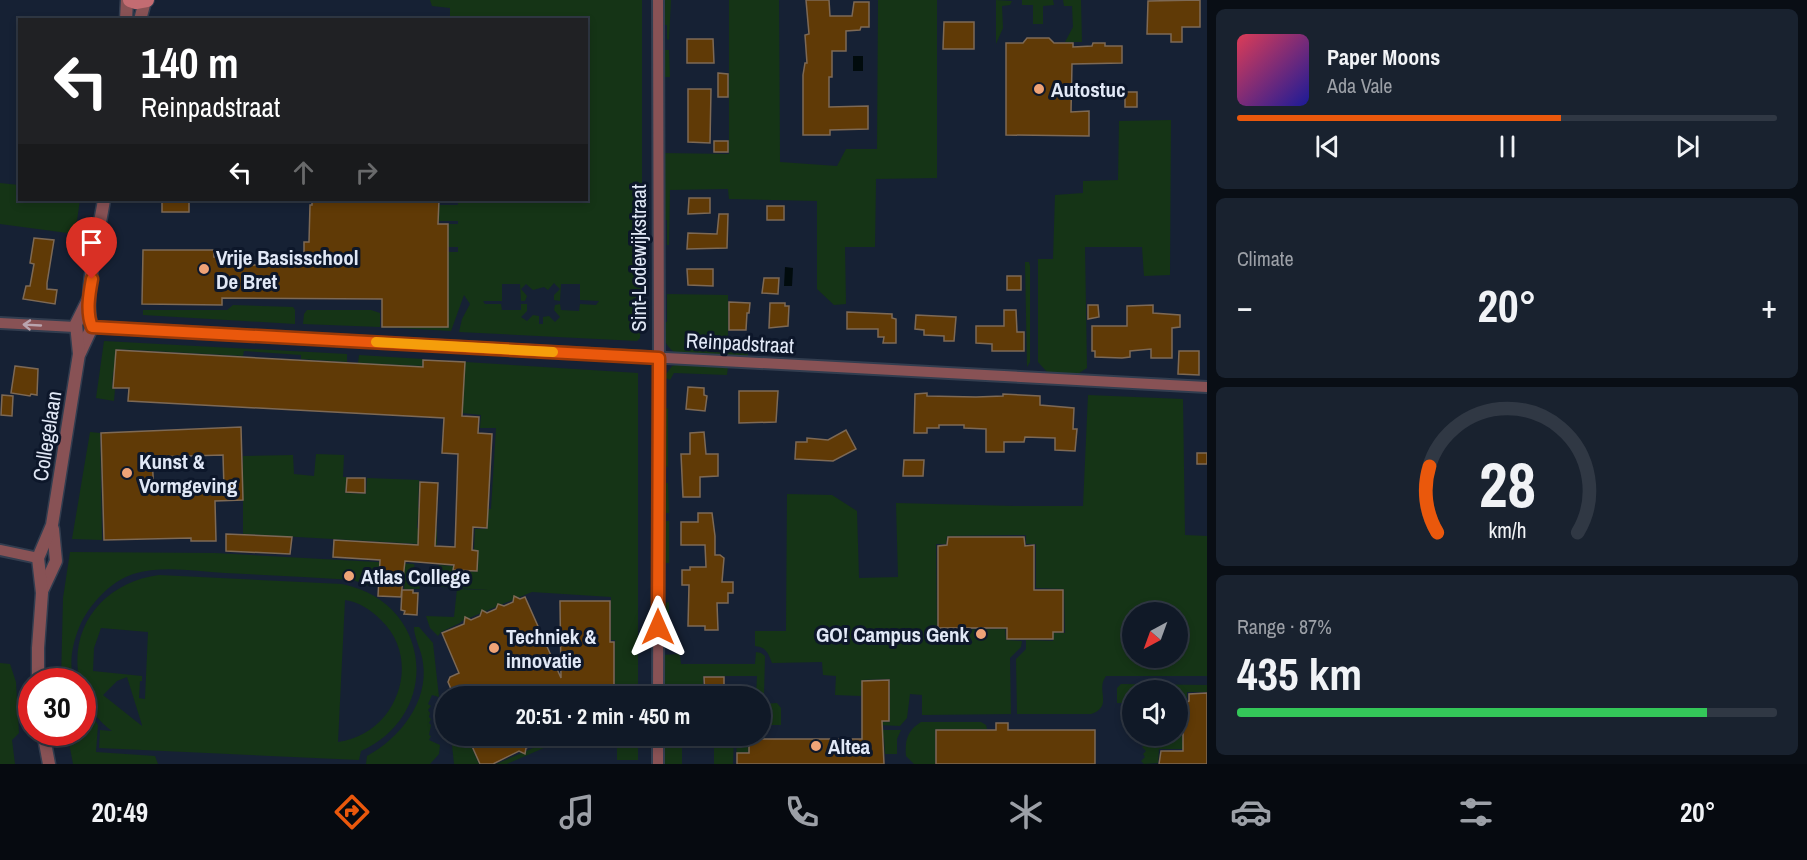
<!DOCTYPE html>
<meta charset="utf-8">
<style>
:root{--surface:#101927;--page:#19222f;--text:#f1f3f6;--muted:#9ca0a7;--line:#303844;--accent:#ea580c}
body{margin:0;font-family:"Archivo Narrow",sans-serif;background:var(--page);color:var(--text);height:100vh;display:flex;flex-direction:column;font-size:22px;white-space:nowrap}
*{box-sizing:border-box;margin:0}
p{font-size:20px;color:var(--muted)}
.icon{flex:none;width:33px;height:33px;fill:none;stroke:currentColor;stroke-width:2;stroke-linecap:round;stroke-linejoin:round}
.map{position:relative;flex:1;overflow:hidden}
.details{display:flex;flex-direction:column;gap:9px;padding:9px;background:#090e15;width:600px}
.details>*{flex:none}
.guide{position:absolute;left:18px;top:18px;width:570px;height:183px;border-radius:0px;box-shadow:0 3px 9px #0003,0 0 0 2px var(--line);background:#202124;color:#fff;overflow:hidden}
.needle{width:39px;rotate:221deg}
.fabs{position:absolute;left:1122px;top:602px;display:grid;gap:12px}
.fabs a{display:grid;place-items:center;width:66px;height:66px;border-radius:50%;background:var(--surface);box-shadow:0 3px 9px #0003,0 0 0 2px var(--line);font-size:30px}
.speed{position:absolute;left:18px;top:668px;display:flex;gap:12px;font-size:30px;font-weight:700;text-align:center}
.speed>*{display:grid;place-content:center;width:78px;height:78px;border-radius:50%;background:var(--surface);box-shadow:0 3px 9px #0003,0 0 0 2px var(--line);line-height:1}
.speed .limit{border:9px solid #d22;background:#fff;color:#111}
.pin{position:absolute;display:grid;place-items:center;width:51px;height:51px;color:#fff;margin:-62px -26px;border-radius:50% 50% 50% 0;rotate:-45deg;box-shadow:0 0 6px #0007}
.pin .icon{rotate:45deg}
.me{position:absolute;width:66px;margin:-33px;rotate:0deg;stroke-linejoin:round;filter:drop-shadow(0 0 4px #0008)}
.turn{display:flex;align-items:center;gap:21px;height:126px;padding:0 24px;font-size:27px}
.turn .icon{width:78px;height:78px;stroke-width:2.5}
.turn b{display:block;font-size:42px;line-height:51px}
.lanes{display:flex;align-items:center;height:57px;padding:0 24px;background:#0003;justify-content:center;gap:30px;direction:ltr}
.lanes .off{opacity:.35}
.big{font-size:45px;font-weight:800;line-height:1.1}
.details .tile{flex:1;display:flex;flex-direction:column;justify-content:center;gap:9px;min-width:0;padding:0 21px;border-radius:9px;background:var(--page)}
.details .dial{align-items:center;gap:0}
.dial svg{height:156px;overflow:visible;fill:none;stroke:var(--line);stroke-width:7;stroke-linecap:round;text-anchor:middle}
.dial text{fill:var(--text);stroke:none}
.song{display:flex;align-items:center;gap:18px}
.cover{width:72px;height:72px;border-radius:9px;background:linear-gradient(135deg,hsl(350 70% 55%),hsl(240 70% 35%))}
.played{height:6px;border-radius:3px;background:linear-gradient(90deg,var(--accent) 60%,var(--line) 60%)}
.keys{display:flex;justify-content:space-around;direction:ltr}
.heat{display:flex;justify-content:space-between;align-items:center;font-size:33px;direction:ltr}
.charge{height:9px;border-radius:4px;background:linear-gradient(90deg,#34c759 87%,var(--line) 0)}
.trip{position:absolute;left:435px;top:686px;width:336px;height:60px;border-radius:30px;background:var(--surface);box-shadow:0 3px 9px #0003,0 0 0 2px var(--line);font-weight:800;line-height:60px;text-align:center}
.menu{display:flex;height:96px;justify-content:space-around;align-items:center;background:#060a10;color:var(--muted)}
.menu .icon{width:42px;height:42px}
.menu .active{color:var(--accent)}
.menu b{font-size:27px;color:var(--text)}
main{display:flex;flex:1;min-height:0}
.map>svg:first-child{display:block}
.green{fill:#153416;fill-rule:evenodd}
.water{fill:#010b0d}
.building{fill:#603a06;stroke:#7d6955;stroke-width:1.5;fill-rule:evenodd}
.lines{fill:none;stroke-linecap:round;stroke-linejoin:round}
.minor-casing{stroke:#323d4f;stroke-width:14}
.tertiary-casing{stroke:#323d4f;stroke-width:15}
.secondary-casing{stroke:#323d4f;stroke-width:16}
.minor{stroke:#885255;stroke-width:10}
.tertiary{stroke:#885255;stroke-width:12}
.secondary{stroke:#c36c72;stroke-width:14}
.oneway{stroke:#b9a4ae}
.route-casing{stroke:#983908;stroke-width:15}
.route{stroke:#ea580c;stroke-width:10}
.slow{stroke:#f59e0b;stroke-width:10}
.poi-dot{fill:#efa377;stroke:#0d172a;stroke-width:2}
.labels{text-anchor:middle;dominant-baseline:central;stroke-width:6;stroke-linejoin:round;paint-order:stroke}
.poi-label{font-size:21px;font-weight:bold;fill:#e1e8f6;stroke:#0d172a;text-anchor:start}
.street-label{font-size:21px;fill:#e1e8f6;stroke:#0d172a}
</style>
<main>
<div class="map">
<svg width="1207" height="764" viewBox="0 0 1207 764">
<rect width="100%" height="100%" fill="#162134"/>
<g class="green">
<path d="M430,0h212v305l-2,33 -3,3 -178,-9 3,-13 8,-15 -6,-9 -13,36 -70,-4h66l-8,-75h19v-5h-10v-23h10v-3h-20l1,-16h19v-5h128v-180l-136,-1v-11l-18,-2zM554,283l6,6 -6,6v5l6,1 1,-17h19v16l19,1 -3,4 -16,-1 -1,7 -18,-1 -1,-6 -5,1 -1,5 6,7 -5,5 -6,-6 -6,1v7h-4v-8l-6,-1 -6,6 -6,-4 6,-6v-7h-6v6h-19l-1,-6h-16l-2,-3h19v-17h18l1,17h4l2,-5 -6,-7 5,-5 7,6 11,-3 4,3z"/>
<polygon points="663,0 671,0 669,40 667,39 667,25 663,25"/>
<polygon points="729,0 779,0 780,162 837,166 846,149 877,149 878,0 937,0 937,178 876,179 875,247 845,247 846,304 834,305 817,289 817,201 729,199 728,189 670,190 669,245 667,245 667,220 662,220 662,153 729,154"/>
<polygon points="996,0 1012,1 1010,5 1002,6 1003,28 996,44"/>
<polygon points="1022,0 1053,0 1054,5 1043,6 1043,24 1033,24 1033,5 1022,5"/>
<polygon points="1063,0 1081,0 1082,42 1065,42 1073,27 1072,6 1064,6"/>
<polygon points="663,50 669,50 670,77 663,77"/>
<polygon points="1171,120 1170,275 1144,276 1142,247 1085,247 1087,368 1076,375 1047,372 1038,362 1038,259 1053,259 1055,195 1083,193 1083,181 1118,180 1119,121"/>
<polygon points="0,183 19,185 20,200 80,200 75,234 0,224"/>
<polygon points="1025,262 1029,262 1030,266 1030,362 1027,367"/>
<path d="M667,294l61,1v50l20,2v10l-72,-4c-13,-8 -13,-17 -14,-31h5z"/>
<polygon points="233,305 293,307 295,310 295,324 143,315 143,310 227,310"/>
<polygon points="307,310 371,310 380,313 380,327 303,324 304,314"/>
<polygon points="104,341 347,354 347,362 301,359 301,355 244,351 243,356 116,349 116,372 113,372 112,389 115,389 114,401 96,398"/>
<polygon points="359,355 423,359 422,366 358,363"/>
<polygon points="465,362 638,373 638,696 615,696 615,640 611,640 611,597 532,592 462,621 460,623 441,632 438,636 430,628 426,616 454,617 457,589 488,590 427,586 439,565 453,566 453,570 477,572 478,550 474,550 475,529 487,529 488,509 491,509 496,428 480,428 481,415 462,413"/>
<polygon points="680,364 728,367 727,375 674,373 670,380 664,377 672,366"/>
<path d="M1088,395l95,4 2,136 22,1v140h-101c-11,14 8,30 -15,38h-74l-1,-55 10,-10v-9l27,1 1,-8h11l-1,-44 -28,-1v-44h-10v-9l-79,1 -1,8h-10l1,86 68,-1 1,11 16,1 -1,6 -11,11 1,56 -89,1v-20l-12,-1 -3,24 -7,8 -21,-1 1,-3h10v-43l-28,1 -1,16 -26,-1 1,-19 -13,-1 -1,-13 -50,1c-4,-10 -6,-16 -17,-17v-15h31l1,-137 45,1 25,16 2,67 39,-1 -2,-74 118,3h69zM1132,612h46v45h-46z"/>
<polygon points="668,408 668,467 663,466 663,409"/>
<polygon points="90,432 100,433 102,540 72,539"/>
<polygon points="316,454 344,455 343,477 347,477 345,493 366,494 367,478 419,480 418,508 437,509 437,514 418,514 417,528 437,529 437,545 243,534 243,456 293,455 294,474 314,476"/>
<polygon points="663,483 668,483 669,513 663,513"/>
<rect x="663" y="521" width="6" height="42"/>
<path d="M70,552l145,1 199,11 6,25h-16l1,-12 -27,-1v11h-6l-19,-7c-43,-3 -86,-5 -128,-7 -30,-2 -63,-8 -92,1 -23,8 -41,28 -52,49 -8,18 -13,39 -7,58h-13l2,-83z"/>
<path d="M159,575l183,9c90,18 101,130 19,167l-2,9 -260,-12 1,-18 12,1c-16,-12 -30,-30 -30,-50h-2l-1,-3c-10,-54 27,-96 80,-103zM345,600c14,2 26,10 36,20 43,41 15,115 -43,122zM101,628l47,4 -3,67 -6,-1 1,-17h2v-5l-49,-5 1,-23zM127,677l15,48v1l-39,-31 14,-14z"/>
<polygon points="669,602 669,645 663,644 663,604"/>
<path d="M414,627h5l14,16 6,54 -7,-2 -4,9 3,2 -3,4 2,3 -1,4 2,2 -2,4 2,2 -2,10 2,1 -2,4 11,5 -1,9 -9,10h-64l1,-8c32,-17 62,-54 56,-93 -1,-12 -9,-25 -9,-36z"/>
<polygon points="756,652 761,653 765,656 764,695 761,699 760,696 756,696 757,676 703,676 703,696 663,696 663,655 678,654 680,656 681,664 755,664"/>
<polygon points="0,663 10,664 16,682 19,733 12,740 15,764 0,764"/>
<polygon points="1121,684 1207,685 1207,692 1187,692 1187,703 1178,703 1178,690 1132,690 1132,703 1117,703 1117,688"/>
<polygon points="83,701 98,725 96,752 155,756 158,764 73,764 67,732 82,732"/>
<polygon points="777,703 781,708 781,725 761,725 761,704"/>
<polygon points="1178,714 1188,715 1188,722 1182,723 1182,742 1199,743 1200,749 1159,749 1158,763 1144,764 1141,761 1145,757 1143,754 1146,751 1142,747 1145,745 1142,742 1145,739 1142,736 1178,735"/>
<path d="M921,722h60l5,3 1,4h-52v35h-21l-8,-8c-1,-16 1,-25 15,-34z"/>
<polygon points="879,730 901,730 897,739 897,754 885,754 884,738 878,737"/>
<polygon points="451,735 466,735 479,764 454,764"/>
<polygon points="611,735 638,735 638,760 617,760 617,742 610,741"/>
<polygon points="668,735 695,735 694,740 682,740 682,764 663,764 663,742 668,742"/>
<polygon points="703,735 734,735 733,764 714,764 714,739 703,739"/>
<polygon points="736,735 749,735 748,752 737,753 737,764"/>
<polygon points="552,740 553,744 507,764 496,764"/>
</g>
<g class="water">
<rect x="853" y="56" width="10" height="15"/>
<polygon points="785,267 793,268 792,286 784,286"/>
</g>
<g class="building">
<polygon points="806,0 829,0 830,16 852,16 854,2 869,2 869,27 861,27 860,30 846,31 846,51 832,51 832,77 829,77 829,107 868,106 868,129 830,130 830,135 803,135 803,75 805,63 807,63 805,35 809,34"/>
<polygon points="1200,0 1200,27 1182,27 1182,42 1171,42 1171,34 1147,34 1148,1"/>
<polygon points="944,22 974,22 974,49 943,49"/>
<polygon points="1027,38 1049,38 1054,43 1073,43 1073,47 1092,46 1093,43 1105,43 1105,46 1122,46 1122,63 1072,64 1071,112 1089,111 1089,136 1006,135 1006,43 1023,43"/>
<polygon points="687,39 713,39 714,63 687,63"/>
<polygon points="718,73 728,74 728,97 718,97"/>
<polygon points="688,89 711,89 710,143 688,142"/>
<rect x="1125" y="92" width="12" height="15"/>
<rect x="714" y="141" width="14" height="11"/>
<polygon points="689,198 710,198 710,213 688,214"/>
<rect x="162" y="200" width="27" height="12"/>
<polygon points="312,200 439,200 438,224 448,224 448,327 382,327 382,299 222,298 222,305 142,304 143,250 214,250 214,257 241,256 238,265 304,265 304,242 309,242 310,205 312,205"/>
<rect x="767" y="206" width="17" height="14"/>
<polygon points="719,214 728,214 727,248 687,249 688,233 717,234"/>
<polygon points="34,238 54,240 47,283 47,289 57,290 55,304 23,299 26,286 30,286 34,264 30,263"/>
<polygon points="687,269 713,269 713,286 688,285"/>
<rect x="1007" y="276" width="14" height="14"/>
<polygon points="764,278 779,278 778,294 762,293"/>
<polygon points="729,302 750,303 749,313 747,313 746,330 729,330"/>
<polygon points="770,303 785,303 785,306 789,306 788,326 769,328"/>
<polygon points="1088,305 1098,305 1099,317 1088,319"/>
<polygon points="1153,305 1153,313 1180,315 1180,327 1172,328 1172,358 1151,358 1151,349 1130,351 1130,357 1122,358 1095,357 1095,351 1092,351 1092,326 1127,326 1127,306"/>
<polygon points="1004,310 1016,310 1017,332 1024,332 1024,351 992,351 992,344 976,343 976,326 1004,326"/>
<polygon points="847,312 892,314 892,318 896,319 896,343 883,343 884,337 878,337 878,329 847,329"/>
<polygon points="916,315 956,317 954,341 944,341 944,336 924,335 924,330 915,329"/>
<polygon points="116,350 423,367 423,360 465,362 462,416 479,417 478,433 492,434 487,528 473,527 472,550 478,551 477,571 453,570 454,565 405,561 401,597 378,596 380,560 333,557 334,540 418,545 420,482 438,483 435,546 455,547 458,454 442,453 444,418 128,401 129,388 113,388"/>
<polygon points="1179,351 1199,351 1199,375 1178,374"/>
<polygon points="15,366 38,369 37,395 31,394 30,396 11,393"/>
<polygon points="688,387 704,388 704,395 707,396 705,411 686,409"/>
<polygon points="739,391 778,391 776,422 739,423"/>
<polygon points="927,393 927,396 976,397 1003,396 1003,394 1040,396 1040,405 1074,408 1073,429 1077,429 1075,451 1055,450 1055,438 1025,437 1024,442 1004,442 1004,452 986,452 986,429 964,428 964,425 939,425 939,428 927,428 927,433 914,433 915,394"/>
<polygon points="2,395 13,396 12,416 1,415"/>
<path d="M241,427l2,73 -28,1 1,40h-25v-3l-87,2 -3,-107zM223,455l1,34 -70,4 -2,-36z"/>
<polygon points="846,430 856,449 833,461 795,459 796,442 807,442 807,438 828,440"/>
<polygon points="704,432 706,454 718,454 718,476 700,477 700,497 683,497 681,454 690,454 690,433"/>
<rect x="1197" y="453" width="10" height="11"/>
<polygon points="904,460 924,460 923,476 903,476"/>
<polygon points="347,478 365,478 365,493 346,492"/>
<polygon points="698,513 712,513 715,536 715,555 720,555 724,558 722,582 733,582 733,593 728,593 728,603 717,603 718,630 705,630 705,626 688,626 689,585 682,585 682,570 690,570 690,567 706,567 705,545 681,545 681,522 698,522"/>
<polygon points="226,534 292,537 290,554 226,551"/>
<polygon points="948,537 1024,537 1025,546 1034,545 1034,590 1063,590 1063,632 1053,632 1053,639 1007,639 1007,628 938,628 938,546 947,545"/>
<polygon points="402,590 413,590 413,593 418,593 417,615 404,614 405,611 401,610"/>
<polygon points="514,596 520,599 525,597 561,678 560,601 610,601 610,642 614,642 614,696 561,696 561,689 542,696 454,696 448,682 450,677 459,673 442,633 464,624 465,617 471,620 480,616 482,610 487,613 496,609 498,604 504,606 513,602"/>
<polygon points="704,677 724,677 724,694 705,695"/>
<polygon points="889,680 889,721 882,721 884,764 737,764 737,753 749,753 749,739 862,739 862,681"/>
<polygon points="1207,693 1207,764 1159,764 1161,751 1183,751 1183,704 1189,701 1189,694"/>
<polygon points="996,723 1008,723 1008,730 1095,730 1095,764 936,764 936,730 996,730"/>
<polygon points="467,735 555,735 526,748 525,754 519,751 493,764 480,764"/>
</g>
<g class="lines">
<g class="minor-casing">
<g id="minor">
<polyline points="658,0 659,372 658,696"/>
<polyline points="0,323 75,327"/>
<polyline points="92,327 1207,387"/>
<polyline points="0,550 38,558"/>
<polyline points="658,764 658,735"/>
</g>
</g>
<g class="tertiary-casing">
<g id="tertiary">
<polyline points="126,20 127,0"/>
<polyline points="140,20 145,1"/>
<path d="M80,353l12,-26c-10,-27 7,-96 12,-127"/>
<polyline points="43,589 56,561 53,529"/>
<polyline points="38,681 38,648 42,593 38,558 52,525 79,354 76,324 88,300"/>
<polyline points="43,732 49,764"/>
</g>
</g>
<g class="secondary-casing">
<polyline id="secondary" points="130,0 136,2 147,0"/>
</g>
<use href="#minor" class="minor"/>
<use href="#tertiary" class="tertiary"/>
<use href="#secondary" class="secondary"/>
</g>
<defs><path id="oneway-shaft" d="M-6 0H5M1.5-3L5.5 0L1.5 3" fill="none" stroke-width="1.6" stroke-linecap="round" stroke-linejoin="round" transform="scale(1.5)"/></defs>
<use class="oneway" href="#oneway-shaft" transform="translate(32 325) rotate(-177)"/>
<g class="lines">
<g class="route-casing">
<path id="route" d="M92,279c-3,16 -6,33 0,48l567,31 -1,269"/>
</g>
<use href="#route" class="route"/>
<polyline class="slow" points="376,342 553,352"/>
</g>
<g class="poi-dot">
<circle cx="1039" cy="89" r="6"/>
<circle cx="204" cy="269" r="6"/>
<circle cx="127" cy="473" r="6"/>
<circle cx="349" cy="576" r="6"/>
<circle cx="981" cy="634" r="6"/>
<circle cx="494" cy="648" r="6"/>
<circle cx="816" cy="746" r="6"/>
</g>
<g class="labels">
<g class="poi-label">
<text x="1051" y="89">Autostuc</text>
<text x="216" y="257">Vrije Basisschool<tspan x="216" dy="24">De Bret</tspan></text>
<text x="139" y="461">Kunst &amp;<tspan x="139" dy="24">Vormgeving</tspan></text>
<text x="361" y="576">Atlas College</text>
<text x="969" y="634" text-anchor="end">GO! Campus Genk</text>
<text x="506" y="636">Techniek &amp;<tspan x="506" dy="24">innovatie</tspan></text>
<text x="828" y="746">Altea</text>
</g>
<g class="street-label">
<text transform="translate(638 258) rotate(-90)">Sint-Lodewijkstraat</text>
<text transform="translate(740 343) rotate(3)">Reinpadstraat</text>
<text transform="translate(47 436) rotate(-81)">Collegelaan</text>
</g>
</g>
</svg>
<div class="fabs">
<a><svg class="needle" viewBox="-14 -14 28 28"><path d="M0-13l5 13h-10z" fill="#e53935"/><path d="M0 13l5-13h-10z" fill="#9ca0a7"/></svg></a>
<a><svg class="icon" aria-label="sound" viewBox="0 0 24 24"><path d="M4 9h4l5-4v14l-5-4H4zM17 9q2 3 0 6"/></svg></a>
</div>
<div class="speed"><div class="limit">30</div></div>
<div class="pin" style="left:92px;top:279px;background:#d93025"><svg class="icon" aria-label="arrive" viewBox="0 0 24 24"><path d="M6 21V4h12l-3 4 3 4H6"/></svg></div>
<svg class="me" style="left:658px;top:627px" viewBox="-20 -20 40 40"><path d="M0-17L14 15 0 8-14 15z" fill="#ea580c" stroke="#fff" stroke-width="4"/></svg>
<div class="trip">20:51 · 2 min · 450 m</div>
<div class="guide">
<div class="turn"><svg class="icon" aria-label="left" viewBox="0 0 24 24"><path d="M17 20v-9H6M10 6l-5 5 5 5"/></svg><div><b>140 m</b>Reinpadstraat</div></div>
<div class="lanes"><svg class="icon" aria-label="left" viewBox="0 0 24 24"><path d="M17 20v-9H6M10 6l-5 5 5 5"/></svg><svg class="icon off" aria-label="ahead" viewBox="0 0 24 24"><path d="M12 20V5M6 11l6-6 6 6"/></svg><svg class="icon off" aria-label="right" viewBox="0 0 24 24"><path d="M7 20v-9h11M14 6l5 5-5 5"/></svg></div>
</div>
</div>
<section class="details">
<div class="tile">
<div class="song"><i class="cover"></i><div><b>Paper Moons</b><p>Ada Vale</p></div></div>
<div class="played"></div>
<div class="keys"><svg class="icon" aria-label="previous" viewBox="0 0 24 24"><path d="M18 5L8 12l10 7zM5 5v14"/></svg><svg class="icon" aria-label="pause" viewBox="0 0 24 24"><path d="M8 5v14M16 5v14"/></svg><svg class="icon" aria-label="next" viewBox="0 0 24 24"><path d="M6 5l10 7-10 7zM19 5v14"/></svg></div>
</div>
<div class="tile"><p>Climate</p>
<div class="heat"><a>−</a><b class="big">20°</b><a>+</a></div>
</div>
<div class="tile dial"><svg viewBox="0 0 100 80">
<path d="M14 69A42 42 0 1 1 86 69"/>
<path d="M14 69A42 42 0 0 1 10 35" stroke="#ea580c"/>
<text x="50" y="56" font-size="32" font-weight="700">28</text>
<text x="50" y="72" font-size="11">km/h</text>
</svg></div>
<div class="tile"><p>Range · 87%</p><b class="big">435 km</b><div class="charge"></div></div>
</section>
</main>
<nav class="menu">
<b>20:49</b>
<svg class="icon active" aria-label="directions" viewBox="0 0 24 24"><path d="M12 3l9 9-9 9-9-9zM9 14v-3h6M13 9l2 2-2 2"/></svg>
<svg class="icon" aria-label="music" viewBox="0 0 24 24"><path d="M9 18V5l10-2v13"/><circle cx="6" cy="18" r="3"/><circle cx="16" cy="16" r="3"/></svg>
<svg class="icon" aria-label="phone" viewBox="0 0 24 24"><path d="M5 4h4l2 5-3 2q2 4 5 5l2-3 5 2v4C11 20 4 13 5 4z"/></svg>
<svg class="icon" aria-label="climate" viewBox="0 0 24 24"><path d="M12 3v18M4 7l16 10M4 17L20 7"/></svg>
<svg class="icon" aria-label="car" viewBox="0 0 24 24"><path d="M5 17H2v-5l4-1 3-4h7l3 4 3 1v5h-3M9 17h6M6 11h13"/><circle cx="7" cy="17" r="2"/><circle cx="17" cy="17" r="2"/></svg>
<svg class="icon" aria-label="filters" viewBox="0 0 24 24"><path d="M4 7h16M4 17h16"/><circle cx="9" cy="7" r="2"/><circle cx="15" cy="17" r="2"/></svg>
<b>20°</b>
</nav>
